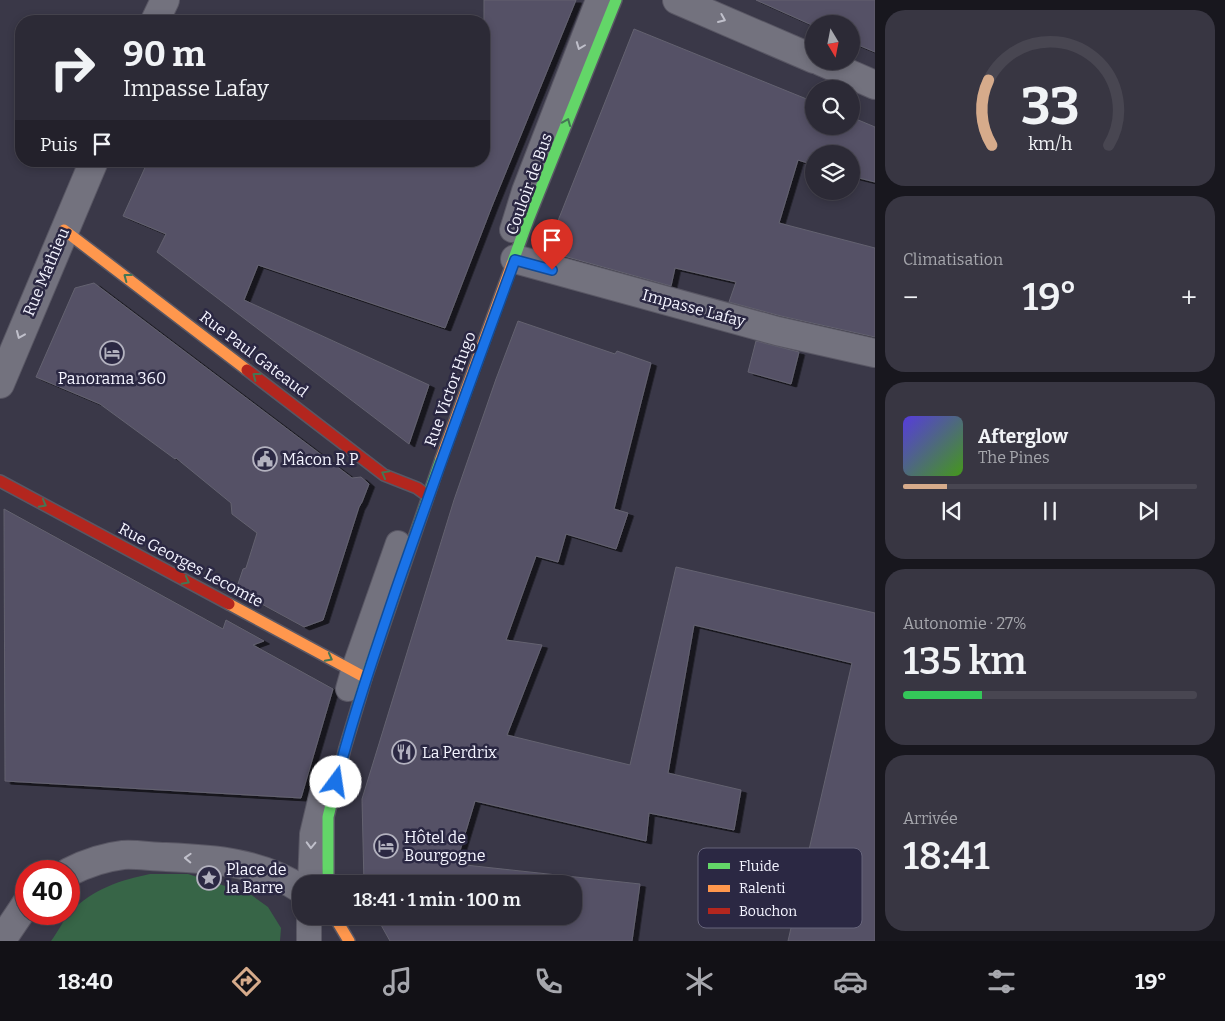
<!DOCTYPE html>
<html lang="fr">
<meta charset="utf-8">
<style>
:root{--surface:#2c2a36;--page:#383642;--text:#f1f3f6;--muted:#a6a7ad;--line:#484651;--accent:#d6ab8b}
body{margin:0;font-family:Bitter,serif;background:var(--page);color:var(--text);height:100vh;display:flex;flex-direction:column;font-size:19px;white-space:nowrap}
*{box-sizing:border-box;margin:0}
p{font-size:16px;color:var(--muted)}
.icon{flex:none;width:28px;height:28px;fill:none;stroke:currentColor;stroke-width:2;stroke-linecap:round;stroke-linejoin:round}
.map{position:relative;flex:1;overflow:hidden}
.side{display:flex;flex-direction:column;gap:10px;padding:10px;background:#18171e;width:350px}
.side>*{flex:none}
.guide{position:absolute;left:15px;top:15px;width:475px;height:152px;border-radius:20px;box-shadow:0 2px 8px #0003,0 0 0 1px var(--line);background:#2c2a36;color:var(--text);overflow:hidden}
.needle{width:32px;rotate:170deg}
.controls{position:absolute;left:805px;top:15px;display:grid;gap:10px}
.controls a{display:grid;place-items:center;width:55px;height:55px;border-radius:50%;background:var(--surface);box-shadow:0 2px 8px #0003,0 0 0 1px var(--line);font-size:25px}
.speed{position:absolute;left:15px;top:860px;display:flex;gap:10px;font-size:25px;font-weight:700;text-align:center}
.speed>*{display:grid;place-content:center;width:65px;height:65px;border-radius:50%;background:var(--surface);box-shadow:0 2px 8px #0003,0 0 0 1px var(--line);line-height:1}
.speed .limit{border:8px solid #d22;background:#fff;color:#111}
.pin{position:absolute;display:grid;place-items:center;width:42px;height:42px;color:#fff;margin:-51px -21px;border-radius:50% 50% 50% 0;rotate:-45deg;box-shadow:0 0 5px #0007}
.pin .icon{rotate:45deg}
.me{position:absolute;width:55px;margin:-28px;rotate:14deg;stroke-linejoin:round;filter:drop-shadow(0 0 4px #0008)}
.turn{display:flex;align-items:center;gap:18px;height:105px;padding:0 25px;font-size:22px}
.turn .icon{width:65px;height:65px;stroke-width:2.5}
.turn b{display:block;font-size:35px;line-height:42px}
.then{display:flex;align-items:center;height:48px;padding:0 25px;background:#0003;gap:10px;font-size:19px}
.big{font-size:38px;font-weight:600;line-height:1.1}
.side .card{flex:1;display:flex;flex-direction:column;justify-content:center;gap:8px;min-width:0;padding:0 18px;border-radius:20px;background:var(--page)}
.side .dial{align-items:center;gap:0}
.dial svg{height:130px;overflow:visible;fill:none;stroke:var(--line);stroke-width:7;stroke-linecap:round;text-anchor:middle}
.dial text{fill:var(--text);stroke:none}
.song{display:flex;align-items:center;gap:15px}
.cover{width:60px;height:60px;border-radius:8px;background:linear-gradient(135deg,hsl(250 70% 55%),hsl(100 70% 35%))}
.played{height:5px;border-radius:2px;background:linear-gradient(90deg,var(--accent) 15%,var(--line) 15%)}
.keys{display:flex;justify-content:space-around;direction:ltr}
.heat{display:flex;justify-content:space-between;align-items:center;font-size:28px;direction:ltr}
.charge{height:8px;border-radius:4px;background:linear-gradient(90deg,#34c759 27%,var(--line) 0)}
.trip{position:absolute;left:292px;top:875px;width:290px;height:50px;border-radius:20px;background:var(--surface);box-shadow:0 2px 8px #0003,0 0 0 1px var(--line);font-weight:600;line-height:50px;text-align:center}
.dock{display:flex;height:80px;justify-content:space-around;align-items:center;background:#121116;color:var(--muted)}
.dock .icon{width:35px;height:35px}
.dock .selected{color:var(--accent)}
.dock b{font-size:22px;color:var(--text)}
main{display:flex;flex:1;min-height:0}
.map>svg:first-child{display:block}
.green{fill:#376547}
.building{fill:#545166;stroke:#646270;filter:url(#shadow)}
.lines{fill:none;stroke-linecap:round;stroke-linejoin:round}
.lane-casing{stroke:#595764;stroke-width:26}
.street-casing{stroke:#595764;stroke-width:30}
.fast-casing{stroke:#595764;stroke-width:14}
.slow-casing{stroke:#595764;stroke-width:14}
.jam-casing{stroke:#595764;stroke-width:14}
.lane{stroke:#73727e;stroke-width:24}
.street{stroke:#73727e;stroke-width:28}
.fast{stroke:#63d668;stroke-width:11}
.slow{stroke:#ff974d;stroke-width:11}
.jam{stroke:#b3261e;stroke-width:11}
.oneway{stroke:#c0c0cb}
.oneway2{stroke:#447654}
.route-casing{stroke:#114b97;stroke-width:12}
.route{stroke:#1a73e8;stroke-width:9}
.labels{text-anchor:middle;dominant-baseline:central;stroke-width:5;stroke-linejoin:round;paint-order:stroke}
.street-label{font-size:16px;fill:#f4f4ff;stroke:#2b2843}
.poi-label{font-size:16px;fill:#f4f4ff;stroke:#2b2843;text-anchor:start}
.key{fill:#2b2843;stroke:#67657b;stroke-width:1}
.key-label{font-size:14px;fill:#f4f4ff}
</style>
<main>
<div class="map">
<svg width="875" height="941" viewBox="0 0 875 941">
<defs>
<filter id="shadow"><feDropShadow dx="5.5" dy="3" stdDeviation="0" flood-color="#0009"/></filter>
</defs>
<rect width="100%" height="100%" fill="#3a3848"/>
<path class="green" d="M150,874h38l62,20 18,13 13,21 -1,13h-229c7,-9 12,-21 20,-29 21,-23 50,-32 79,-38z"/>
<g class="building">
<polygon points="484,0 576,0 492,206 445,328 258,265 244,300 429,385 409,444 157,252 166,234 123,216 148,161 484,161"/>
<polygon points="756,0 875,0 875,52 851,42 851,24 814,24 814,26"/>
<polygon points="634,29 814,102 814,126 851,126 851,117 875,127 875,182 851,176 851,154 814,154 814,165 798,160 779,223 875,248 875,337 781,316 729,302 736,282 675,268 671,286 546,251"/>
<polygon points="94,283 352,478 361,477 369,484 362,502 359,507 323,620 304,627 236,590 243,569 246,568 257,533 232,514 231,503 176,458 175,459 100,404 36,377 75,288"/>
<polygon points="518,321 615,354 617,351 651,363 614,509 628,513 616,549 566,534 558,562 536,556 506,640 542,645 507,735 630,765 676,567 875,613 875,941 788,941 852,663 694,625 668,773 741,790 734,830 649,813 646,841 475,801 456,864 640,884 632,941 390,941 376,916 574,916 574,884 364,884 362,799 454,500 496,379"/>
<polygon points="756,341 799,352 791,384 748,372"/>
<polygon points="4,509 223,629 226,620 264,641 253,645 333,689 301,798 5,781"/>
</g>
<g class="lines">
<g class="lane-casing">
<g id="lane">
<polyline points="512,230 524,191 598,0"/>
<polyline points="348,689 353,671 398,543"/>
<polyline points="310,884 312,834 322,792"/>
<polyline points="309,941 309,916"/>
</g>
</g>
<g class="street-casing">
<g id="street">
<polyline points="677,0 814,59"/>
<polyline points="155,21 165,0"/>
<polyline points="820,61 875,85"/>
<polyline points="515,259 777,331 875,353"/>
<polyline points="0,384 94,161"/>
<path d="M69,872c16,-8 36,-15 54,-17 14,-1 29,2 43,2 47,2 94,5 135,32"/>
<polyline points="1,941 26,904"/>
</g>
</g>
<g class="fast-casing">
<g id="fast">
<polyline points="512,264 528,220 616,0"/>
<polyline points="328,884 328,817 345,748 366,678 441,459"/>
</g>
</g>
<g class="slow-casing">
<g id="slow">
<polyline points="64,230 247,370"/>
<polyline points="441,459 512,264"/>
<polyline points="229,604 366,678"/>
<polyline points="334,916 349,941"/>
</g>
</g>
<g class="jam-casing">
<g id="jam">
<polyline points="247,370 384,475 417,488 428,496"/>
<polyline points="0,481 229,604"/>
</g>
</g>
<use href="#lane" class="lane"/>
<use href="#street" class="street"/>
<use href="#fast" class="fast"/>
<use href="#slow" class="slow"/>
<use href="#jam" class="jam"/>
</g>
<defs><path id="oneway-chevron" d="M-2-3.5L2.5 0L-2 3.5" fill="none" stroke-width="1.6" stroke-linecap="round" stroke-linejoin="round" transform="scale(1.25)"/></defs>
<g class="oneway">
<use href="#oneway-chevron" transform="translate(722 19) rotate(23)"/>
<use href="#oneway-chevron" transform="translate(580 46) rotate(111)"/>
<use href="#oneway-chevron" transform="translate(20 335) rotate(113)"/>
<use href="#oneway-chevron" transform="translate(311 845) rotate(92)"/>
<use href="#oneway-chevron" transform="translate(188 858) rotate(-178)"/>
</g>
<g class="oneway2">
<use href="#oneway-chevron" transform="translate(567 122) rotate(-68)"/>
<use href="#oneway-chevron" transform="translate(127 277) rotate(-143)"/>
<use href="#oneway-chevron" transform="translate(256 376) rotate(-143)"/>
<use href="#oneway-chevron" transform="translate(385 474) rotate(-151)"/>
<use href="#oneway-chevron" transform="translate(43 504) rotate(28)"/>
<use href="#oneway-chevron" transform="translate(186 581) rotate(28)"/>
<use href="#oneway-chevron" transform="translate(329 658) rotate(28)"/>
</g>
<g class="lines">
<g class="route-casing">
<path id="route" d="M336,782c17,-66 39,-130 61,-195 38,-110 78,-218 118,-327l37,10"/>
</g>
<use href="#route" class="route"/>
</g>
<defs>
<g id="hotel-ring" transform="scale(1.25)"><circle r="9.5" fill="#2b2843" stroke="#b3b2bf" stroke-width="1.5"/><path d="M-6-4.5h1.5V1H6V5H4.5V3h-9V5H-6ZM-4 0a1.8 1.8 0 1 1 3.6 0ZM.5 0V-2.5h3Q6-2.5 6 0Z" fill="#b3b2bf"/></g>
<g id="civic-ring" transform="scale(1.25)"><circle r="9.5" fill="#2b2843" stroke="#b3b2bf" stroke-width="1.5"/><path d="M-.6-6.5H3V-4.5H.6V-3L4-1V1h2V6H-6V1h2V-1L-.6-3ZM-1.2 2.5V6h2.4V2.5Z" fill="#b3b2bf"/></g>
<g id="restaurant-ring" transform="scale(1.25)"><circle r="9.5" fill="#2b2843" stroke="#b3b2bf" stroke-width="1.5"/><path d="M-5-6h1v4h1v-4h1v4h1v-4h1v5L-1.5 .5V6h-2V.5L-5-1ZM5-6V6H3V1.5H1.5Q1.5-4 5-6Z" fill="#b3b2bf"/></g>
<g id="sight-ring" transform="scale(1.25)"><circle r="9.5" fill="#2b2843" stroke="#b3b2bf" stroke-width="1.5"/><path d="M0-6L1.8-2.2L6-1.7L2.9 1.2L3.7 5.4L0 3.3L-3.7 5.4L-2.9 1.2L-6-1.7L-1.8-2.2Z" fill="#b3b2bf"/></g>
</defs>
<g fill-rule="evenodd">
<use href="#hotel-ring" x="112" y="353"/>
<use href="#civic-ring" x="265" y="459"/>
<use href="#restaurant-ring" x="404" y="752"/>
<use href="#hotel-ring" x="386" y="846"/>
<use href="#sight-ring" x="209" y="878"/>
</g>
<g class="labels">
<g class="street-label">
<text transform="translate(529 184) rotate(-70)">Couloir de Bus</text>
<text transform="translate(46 272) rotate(-67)">Rue Mathieu</text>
<text transform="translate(694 308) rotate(15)">Impasse Lafay</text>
<text transform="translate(254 354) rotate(37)">Rue Paul Gateaud</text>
<text transform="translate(450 389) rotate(-70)">Rue Victor Hugo</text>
<text transform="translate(191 565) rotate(28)">Rue Georges Lecomte</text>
</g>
<g class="poi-label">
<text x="112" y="378" text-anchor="middle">Panorama 360</text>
<text x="282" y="459">Mâcon R P</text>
<text x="422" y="752">La Perdrix</text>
<text x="404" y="837">Hôtel de<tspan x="404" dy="18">Bourgogne</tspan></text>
<text x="226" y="869">Place de<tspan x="226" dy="18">la Barre</tspan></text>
</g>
</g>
<rect x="698" y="848" width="164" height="80" rx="8" class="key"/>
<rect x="708" y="863" width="22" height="6" fill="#63d668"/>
<rect x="708" y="885" width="22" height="7" fill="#ff974d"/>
<rect x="708" y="908" width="22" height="6" fill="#b3261e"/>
<g class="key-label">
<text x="739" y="871">Fluide</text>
<text x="739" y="893">Ralenti</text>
<text x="739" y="916">Bouchon</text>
</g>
</svg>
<div class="controls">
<a><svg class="needle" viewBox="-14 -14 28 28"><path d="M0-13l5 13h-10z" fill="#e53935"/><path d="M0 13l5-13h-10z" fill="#a6a7ad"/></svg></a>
<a><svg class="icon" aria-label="search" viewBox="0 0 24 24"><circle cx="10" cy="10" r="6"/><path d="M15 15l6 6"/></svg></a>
<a><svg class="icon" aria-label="layers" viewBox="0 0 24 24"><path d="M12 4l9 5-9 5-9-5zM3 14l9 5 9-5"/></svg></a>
</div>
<div class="speed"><div class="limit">40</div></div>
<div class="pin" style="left:552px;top:270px;background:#d93025"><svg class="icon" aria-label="arrive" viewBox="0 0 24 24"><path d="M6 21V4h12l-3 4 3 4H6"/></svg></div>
<svg class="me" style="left:336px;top:782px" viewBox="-20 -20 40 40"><circle r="19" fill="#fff"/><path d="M0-13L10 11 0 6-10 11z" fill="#1a73e8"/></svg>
<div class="trip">18:41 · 1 min · 100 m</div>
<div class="guide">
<div class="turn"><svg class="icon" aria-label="right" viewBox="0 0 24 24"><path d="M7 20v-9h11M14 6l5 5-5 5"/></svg><div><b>90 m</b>Impasse Lafay</div></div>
<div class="then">Puis<svg class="icon" aria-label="arrive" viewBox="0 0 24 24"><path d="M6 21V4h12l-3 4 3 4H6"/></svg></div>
</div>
</div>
<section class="side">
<div class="card dial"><svg viewBox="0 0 100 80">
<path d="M14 69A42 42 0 1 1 86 69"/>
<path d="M14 69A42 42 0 0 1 12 29" stroke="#d6ab8b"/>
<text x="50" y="56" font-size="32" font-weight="700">33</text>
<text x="50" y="72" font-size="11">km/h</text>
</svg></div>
<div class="card"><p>Climatisation</p>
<div class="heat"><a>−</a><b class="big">19°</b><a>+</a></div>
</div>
<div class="card">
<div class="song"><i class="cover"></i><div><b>Afterglow</b><p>The Pines</p></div></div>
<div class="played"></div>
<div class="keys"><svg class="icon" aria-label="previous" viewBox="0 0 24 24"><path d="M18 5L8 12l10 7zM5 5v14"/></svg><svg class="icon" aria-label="pause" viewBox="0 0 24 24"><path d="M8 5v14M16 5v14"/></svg><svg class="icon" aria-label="next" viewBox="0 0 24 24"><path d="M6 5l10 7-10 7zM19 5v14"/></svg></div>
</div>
<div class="card"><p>Autonomie · 27%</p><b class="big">135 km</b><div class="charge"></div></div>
<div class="card"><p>Arrivée</p><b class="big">18:41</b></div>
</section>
</main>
<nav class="dock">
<b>18:40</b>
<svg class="icon selected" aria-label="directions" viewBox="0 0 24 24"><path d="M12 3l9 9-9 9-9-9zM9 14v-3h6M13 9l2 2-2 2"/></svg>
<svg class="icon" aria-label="music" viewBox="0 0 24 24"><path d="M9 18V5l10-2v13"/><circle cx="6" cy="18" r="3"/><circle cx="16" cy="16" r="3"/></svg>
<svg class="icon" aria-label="phone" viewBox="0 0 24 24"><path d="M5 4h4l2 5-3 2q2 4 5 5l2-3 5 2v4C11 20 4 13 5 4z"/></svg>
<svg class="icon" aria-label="climate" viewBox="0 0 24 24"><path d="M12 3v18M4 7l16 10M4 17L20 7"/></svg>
<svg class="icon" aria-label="car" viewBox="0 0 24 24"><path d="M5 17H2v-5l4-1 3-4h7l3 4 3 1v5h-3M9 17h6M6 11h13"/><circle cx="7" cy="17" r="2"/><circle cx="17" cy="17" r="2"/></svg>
<svg class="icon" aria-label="filters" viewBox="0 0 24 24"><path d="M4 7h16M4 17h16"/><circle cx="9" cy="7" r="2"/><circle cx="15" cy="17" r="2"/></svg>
<b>19°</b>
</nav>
